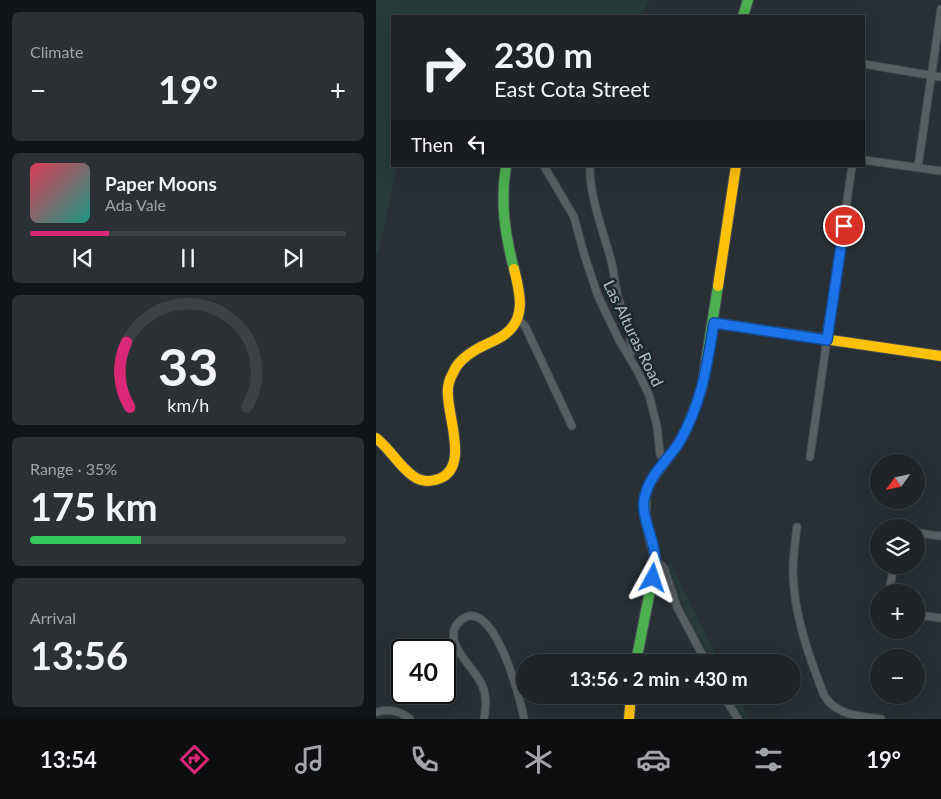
<!DOCTYPE html>
<meta charset="utf-8">
<style>
:root{--surface:#1e2428;--page:#2b3034;--text:#f1f3f6;--muted:#a1a4a8;--line:#3c4145;--accent:#db2777}
body{margin:0;font-family:Lato,sans-serif;background:var(--page);color:var(--text);height:100vh;display:flex;flex-direction:column;font-size:19px;white-space:nowrap}
*{box-sizing:border-box;margin:0}
p{font-size:16px;color:var(--muted)}
.icon{flex:none;width:28px;height:28px;fill:none;stroke:currentColor;stroke-width:2;stroke-linecap:round;stroke-linejoin:round}
.map{position:relative;flex:1;overflow:hidden}
.panel{display:flex;flex-direction:column;gap:12px;padding:12px;background:#101416;width:376px}
.panel>*{flex:none}
.guide{position:absolute;left:15px;top:15px;width:474px;height:152px;border-radius:0px;box-shadow:0 5px 20px #0002,0 0 0 1px var(--line);background:#1e2428;color:var(--text);overflow:hidden}
.needle{width:32px;rotate:237deg}
.buttons{position:absolute;left:494px;top:454px;display:grid;gap:10px}
.buttons a{display:grid;place-items:center;width:55px;height:55px;border-radius:50%;background:var(--surface);box-shadow:0 5px 20px #0002,0 0 0 1px var(--line);font-size:25px}
.speed{position:absolute;left:15px;top:639px;display:flex;gap:10px;font-size:25px;font-weight:700;text-align:center}
.speed>*{display:grid;place-content:center;width:65px;height:65px;border-radius:50%;background:var(--surface);box-shadow:0 5px 20px #0002,0 0 0 1px var(--line);line-height:1}
.speed .limit{border:2px solid #111;border-radius:8px;background:#fff;color:#111}
.pin{position:absolute;display:grid;place-items:center;width:42px;height:42px;color:#fff;margin:-21px;border:2px solid #fff;border-radius:50%;box-shadow:0 1px 5px #0007}
.me{position:absolute;width:55px;margin:-28px;rotate:5deg;stroke-linejoin:round;filter:drop-shadow(0 0 4px #0008)}
.turn{display:flex;align-items:center;gap:18px;height:105px;padding:0 20px;font-size:22px}
.turn .icon{width:65px;height:65px;stroke-width:2.5}
.turn b{display:block;font-size:35px;line-height:42px}
.then{display:flex;align-items:center;height:48px;padding:0 20px;background:#0003;gap:10px;font-size:19px}
.big{font-size:38px;font-weight:700;line-height:1.1}
.panel .card{flex:1;display:flex;flex-direction:column;justify-content:center;gap:8px;min-width:0;padding:0 18px;border-radius:8px;background:var(--page)}
.panel .dial{align-items:center;gap:0}
.dial svg{height:130px;overflow:visible;fill:none;stroke:var(--line);stroke-width:7;stroke-linecap:round;text-anchor:middle}
.dial text{fill:var(--text);stroke:none}
.song{display:flex;align-items:center;gap:15px}
.cover{width:60px;height:60px;border-radius:8px;background:linear-gradient(135deg,hsl(350 70% 55%),hsl(170 70% 35%))}
.played{height:5px;border-radius:2px;background:linear-gradient(90deg,var(--accent) 25%,var(--line) 25%)}
.keys{display:flex;justify-content:space-around;direction:ltr}
.heat{display:flex;justify-content:space-between;align-items:center;font-size:28px;direction:ltr}
.charge{height:8px;border-radius:4px;background:linear-gradient(90deg,#34c759 35%,var(--line) 0)}
.trip{position:absolute;left:140px;top:654px;width:285px;height:50px;border-radius:25px;background:var(--surface);box-shadow:0 5px 20px #0002,0 0 0 1px var(--line);font-weight:700;line-height:50px;text-align:center}
.tab-bar{display:flex;height:80px;justify-content:space-around;align-items:center;background:#0c0e10;color:var(--muted)}
.tab-bar .icon{width:35px;height:35px}
.tab-bar .current{color:var(--accent)}
.tab-bar b{font-size:22px;color:var(--text)}
main{display:flex;flex:1;min-height:0}
.map>svg:first-child{display:block}
.green{fill:#253a39}
.lines{fill:none;stroke-linecap:round;stroke-linejoin:round}
.street-casing{stroke:#464d52;stroke-width:9}
.fast-casing{stroke:#464d52;stroke-width:12}
.slow-casing{stroke:#464d52;stroke-width:12}
.street{stroke:#585f63;stroke-width:7}
.fast{stroke:#4caf50;stroke-width:10}
.slow{stroke:#ffc107;stroke-width:10}
.route-casing{stroke:#114b97;stroke-width:12}
.route{stroke:#1a73e8;stroke-width:9}
.labels{text-anchor:middle;dominant-baseline:central;stroke-width:5;stroke-linejoin:round;paint-order:stroke}
.street-label{font-size:16px;fill:#b2bec6;stroke:#1c2830}
</style>
<main>
<section class="panel">
<div class="card"><p>Climate</p>
<div class="heat"><a>−</a><b class="big">19°</b><a>+</a></div>
</div>
<div class="card">
<div class="song"><i class="cover"></i><div><b>Paper Moons</b><p>Ada Vale</p></div></div>
<div class="played"></div>
<div class="keys"><svg class="icon" aria-label="previous" viewBox="0 0 24 24"><path d="M18 5L8 12l10 7zM5 5v14"/></svg><svg class="icon" aria-label="pause" viewBox="0 0 24 24"><path d="M8 5v14M16 5v14"/></svg><svg class="icon" aria-label="next" viewBox="0 0 24 24"><path d="M6 5l10 7-10 7zM19 5v14"/></svg></div>
</div>
<div class="card dial"><svg viewBox="0 0 100 80">
<path d="M14 69A42 42 0 1 1 86 69"/>
<path d="M14 69A42 42 0 0 1 12 29" stroke="#db2777"/>
<text x="50" y="56" font-size="32" font-weight="700">33</text>
<text x="50" y="72" font-size="11">km/h</text>
</svg></div>
<div class="card"><p>Range · 35%</p><b class="big">175 km</b><div class="charge"></div></div>
<div class="card"><p>Arrival</p><b class="big">13:56</b></div>
</section>
<div class="map">
<svg width="565" height="719" viewBox="0 0 565 719">
<rect width="100%" height="100%" fill="#283035"/>
<g class="green">
<polygon points="0,0 274,0 265,16 16,16 16,166 21,166 3,252 0,255"/>
<path d="M292,558l52,104h-8c-18,-32 -39,-67 -44,-104z"/>
<polygon points="352,695 361,695 374,719 368,719"/>
</g>
<g class="lines">
<g class="street-casing">
<g id="street">
<polyline points="488,64 565,77"/>
<polyline points="488,160 565,171"/>
<polyline points="168,166 198,217 208,254 222,296 243,340 262,372 273,395 281,426 284,454 289,462"/>
<path d="M214,166c-1,29 13,65 21,94 3,12 4,25 7,37 4,15 19,47 11,59"/>
<polyline points="542,167 565,9"/>
<polyline points="142,319 149,326 196,426"/>
<polyline points="434,457 476,166"/>
<path d="M421,527c-2,15 -4,30 -4,46 1,42 16,84 31,122 12,21 36,21 57,24"/>
<polyline points="540,533 565,536"/>
<polyline points="280,560 288,568 301,607 330,662"/>
<polyline points="513,592 518,565"/>
<polyline points="540,615 565,618"/>
<polyline points="347,695 362,719"/>
<path d="M0,712c13,-3 23,-2 34,7"/>
<path d="M108,719c2,-12 3,-23 -2,-34 -7,-17 -42,-44 -23,-63 33,-33 62,78 65,97"/>
</g>
</g>
<g class="fast-casing">
<g id="fast">
<polyline points="367,16 372,0"/>
<path d="M130,166c-6,36 -1,68 8,103"/>
<polyline points="260,662 280,560 269,517 269,496 274,482 302,444 311,428 326,388 342,286"/>
</g>
</g>
<g class="slow-casing">
<g id="slow">
<polyline points="342,286 360,166"/>
<polyline points="338,323 565,356"/>
<path d="M0,438c14,11 23,28 37,38 7,5 14,6 22,4 36,-8 13,-61 13,-85 -1,-8 1,-15 5,-22 4,-11 14,-18 24,-24 9,-5 18,-8 27,-14 23,-16 16,-43 10,-66"/>
<polyline points="253,719 255,695"/>
</g>
</g>
<use href="#street" class="street"/>
<use href="#fast" class="fast"/>
<use href="#slow" class="slow"/>
</g>
<g class="lines">
<g class="route-casing">
<path id="route" d="M277,578c1,-7 3,-15 2,-22 -2,-22 -17,-43 -9,-64 6,-20 24,-34 34,-51 22,-39 27,-75 34,-118l113,17 17,-114"/>
</g>
<use href="#route" class="route"/>
</g>
<g class="labels">
<g class="street-label">
<text transform="translate(258 333) rotate(64)">Las Alturas Road</text>
</g>
</g>
</svg>
<div class="buttons">
<a><svg class="needle" viewBox="-14 -14 28 28"><path d="M0-13l5 13h-10z" fill="#e53935"/><path d="M0 13l5-13h-10z" fill="#a1a4a8"/></svg></a>
<a><svg class="icon" aria-label="layers" viewBox="0 0 24 24"><path d="M12 4l9 5-9 5-9-5zM3 14l9 5 9-5"/></svg></a>
<a>+</a>
<a>−</a>
</div>
<div class="speed"><div class="limit">40</div></div>
<div class="pin" style="left:468px;top:226px;background:#d93025"><svg class="icon" aria-label="arrive" viewBox="0 0 24 24"><path d="M6 21V4h12l-3 4 3 4H6"/></svg></div>
<svg class="me" style="left:277px;top:578px" viewBox="-20 -20 40 40"><path d="M0-17L14 15 0 8-14 15z" fill="#1a73e8" stroke="#fff" stroke-width="4"/></svg>
<div class="trip">13:56 · 2 min · 430 m</div>
<div class="guide">
<div class="turn"><svg class="icon" aria-label="right" viewBox="0 0 24 24"><path d="M7 20v-9h11M14 6l5 5-5 5"/></svg><div><b>230 m</b>East Cota Street</div></div>
<div class="then">Then<svg class="icon" aria-label="left" viewBox="0 0 24 24"><path d="M17 20v-9H6M10 6l-5 5 5 5"/></svg></div>
</div>
</div>
</main>
<nav class="tab-bar">
<b>13:54</b>
<svg class="icon current" aria-label="directions" viewBox="0 0 24 24"><path d="M12 3l9 9-9 9-9-9zM9 14v-3h6M13 9l2 2-2 2"/></svg>
<svg class="icon" aria-label="music" viewBox="0 0 24 24"><path d="M9 18V5l10-2v13"/><circle cx="6" cy="18" r="3"/><circle cx="16" cy="16" r="3"/></svg>
<svg class="icon" aria-label="phone" viewBox="0 0 24 24"><path d="M5 4h4l2 5-3 2q2 4 5 5l2-3 5 2v4C11 20 4 13 5 4z"/></svg>
<svg class="icon" aria-label="climate" viewBox="0 0 24 24"><path d="M12 3v18M4 7l16 10M4 17L20 7"/></svg>
<svg class="icon" aria-label="car" viewBox="0 0 24 24"><path d="M5 17H2v-5l4-1 3-4h7l3 4 3 1v5h-3M9 17h6M6 11h13"/><circle cx="7" cy="17" r="2"/><circle cx="17" cy="17" r="2"/></svg>
<svg class="icon" aria-label="filters" viewBox="0 0 24 24"><path d="M4 7h16M4 17h16"/><circle cx="9" cy="7" r="2"/><circle cx="15" cy="17" r="2"/></svg>
<b>19°</b>
</nav>
